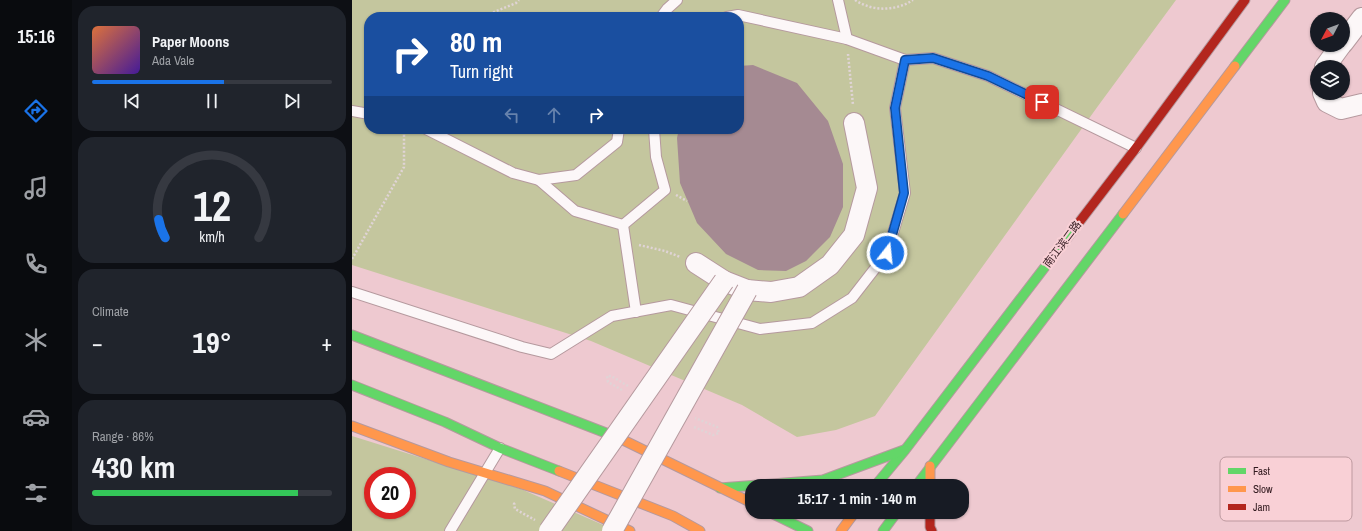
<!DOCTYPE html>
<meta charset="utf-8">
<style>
:root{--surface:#171b24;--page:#20242c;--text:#f1f3f6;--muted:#9ea1a6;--line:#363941;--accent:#1a73e8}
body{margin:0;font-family:"Archivo Narrow","Noto Sans SC",sans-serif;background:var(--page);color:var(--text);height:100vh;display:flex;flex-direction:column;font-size:15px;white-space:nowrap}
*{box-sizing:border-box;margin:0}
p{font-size:13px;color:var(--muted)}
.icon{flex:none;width:22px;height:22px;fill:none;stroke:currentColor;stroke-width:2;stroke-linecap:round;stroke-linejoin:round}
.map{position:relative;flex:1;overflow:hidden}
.sheet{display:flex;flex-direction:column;gap:6px;padding:6px;background:#0d0f14;width:280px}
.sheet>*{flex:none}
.top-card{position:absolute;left:12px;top:12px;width:380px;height:122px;border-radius:16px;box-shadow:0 1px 3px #0004;background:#1a4fa0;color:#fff;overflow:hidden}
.needle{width:26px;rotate:229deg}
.buttons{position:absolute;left:958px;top:12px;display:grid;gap:8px}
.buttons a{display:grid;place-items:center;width:40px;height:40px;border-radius:50%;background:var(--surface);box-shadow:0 1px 3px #0004;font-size:20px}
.speed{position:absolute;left:12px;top:467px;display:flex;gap:8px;font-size:20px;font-weight:700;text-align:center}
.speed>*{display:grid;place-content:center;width:52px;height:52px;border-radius:50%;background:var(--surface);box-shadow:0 1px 3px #0004;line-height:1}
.speed .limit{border:6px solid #d22;background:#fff;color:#111}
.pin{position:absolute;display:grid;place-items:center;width:34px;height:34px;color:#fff;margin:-17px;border-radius:8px;box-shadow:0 2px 6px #0006}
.me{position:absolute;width:44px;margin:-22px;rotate:16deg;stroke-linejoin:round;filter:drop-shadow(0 0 3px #0008)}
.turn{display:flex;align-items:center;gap:14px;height:84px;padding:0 20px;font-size:18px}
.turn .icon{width:52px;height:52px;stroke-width:2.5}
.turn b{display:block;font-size:28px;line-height:34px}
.lanes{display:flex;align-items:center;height:38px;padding:0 20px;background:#0003;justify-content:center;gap:20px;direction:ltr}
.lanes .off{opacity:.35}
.big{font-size:30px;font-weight:700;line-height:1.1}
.sheet .tile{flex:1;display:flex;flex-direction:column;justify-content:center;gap:6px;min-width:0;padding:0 14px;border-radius:16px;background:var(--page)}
.sheet .dial{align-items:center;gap:0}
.dial svg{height:104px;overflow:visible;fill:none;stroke:var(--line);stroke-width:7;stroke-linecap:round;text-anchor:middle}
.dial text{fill:var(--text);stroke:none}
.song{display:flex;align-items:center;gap:12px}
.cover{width:48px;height:48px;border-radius:6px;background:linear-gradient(135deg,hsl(20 70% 55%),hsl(260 70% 35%))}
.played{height:4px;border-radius:2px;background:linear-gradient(90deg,var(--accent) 55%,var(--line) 55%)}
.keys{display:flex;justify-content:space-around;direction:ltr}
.heat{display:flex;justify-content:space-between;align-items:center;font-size:22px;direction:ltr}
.charge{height:6px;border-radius:3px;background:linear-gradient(90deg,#34c759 86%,var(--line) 0)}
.trip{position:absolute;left:393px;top:479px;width:224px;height:40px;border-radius:16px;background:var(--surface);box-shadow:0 1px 3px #0004;font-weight:700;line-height:40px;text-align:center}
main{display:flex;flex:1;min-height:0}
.menu{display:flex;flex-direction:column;width:72px;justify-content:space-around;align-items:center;background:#090b0e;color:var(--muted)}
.menu .icon{width:28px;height:28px}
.menu .on{color:var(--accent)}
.menu b{font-size:18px;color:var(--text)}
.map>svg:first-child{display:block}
.green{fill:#c4c69e;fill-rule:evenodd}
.building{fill:#a58a92}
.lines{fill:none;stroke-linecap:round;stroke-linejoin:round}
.lane-casing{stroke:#b5999e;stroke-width:12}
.street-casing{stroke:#b5999e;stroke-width:22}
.fast-casing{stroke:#b5999e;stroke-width:11}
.slow-casing{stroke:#b5999e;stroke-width:11}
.jam-casing{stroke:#b5999e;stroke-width:11}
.path{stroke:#e0d4d6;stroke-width:2.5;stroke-dasharray:2 2;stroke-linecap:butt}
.lane{stroke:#fcf7f8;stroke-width:10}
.street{stroke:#fcf7f8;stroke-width:20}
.fast{stroke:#63d668;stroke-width:9}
.slow{stroke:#ff974d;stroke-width:9}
.jam{stroke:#b3261e;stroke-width:9}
.street-bridge-casing{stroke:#b5999e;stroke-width:22;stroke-linecap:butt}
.street-bridge{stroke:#fcf7f8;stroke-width:20}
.route-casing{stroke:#114b97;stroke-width:10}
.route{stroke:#1a73e8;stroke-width:7}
.labels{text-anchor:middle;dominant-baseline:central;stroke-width:4;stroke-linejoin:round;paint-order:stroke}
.street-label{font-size:11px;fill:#31191e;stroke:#f9d0d6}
.key{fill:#f9d0d6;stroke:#bd999f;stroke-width:1}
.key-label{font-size:11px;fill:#31191e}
</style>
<main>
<nav class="menu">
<b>15:16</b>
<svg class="icon on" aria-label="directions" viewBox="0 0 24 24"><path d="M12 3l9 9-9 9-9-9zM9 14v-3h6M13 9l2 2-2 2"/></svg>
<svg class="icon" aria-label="music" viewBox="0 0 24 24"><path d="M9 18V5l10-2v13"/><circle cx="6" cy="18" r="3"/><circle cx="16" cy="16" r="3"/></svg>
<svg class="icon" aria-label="phone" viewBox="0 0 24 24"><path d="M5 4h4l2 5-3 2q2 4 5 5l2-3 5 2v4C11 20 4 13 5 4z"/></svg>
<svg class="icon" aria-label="climate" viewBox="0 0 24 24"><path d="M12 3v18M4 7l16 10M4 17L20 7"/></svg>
<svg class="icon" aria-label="car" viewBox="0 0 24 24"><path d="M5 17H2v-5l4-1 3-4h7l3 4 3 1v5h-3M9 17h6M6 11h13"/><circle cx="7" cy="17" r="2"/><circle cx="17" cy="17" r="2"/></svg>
<svg class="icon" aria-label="filters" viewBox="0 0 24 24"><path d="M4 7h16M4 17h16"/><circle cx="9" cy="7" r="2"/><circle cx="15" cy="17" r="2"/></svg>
</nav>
<section class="sheet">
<div class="tile">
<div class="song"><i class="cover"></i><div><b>Paper Moons</b><p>Ada Vale</p></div></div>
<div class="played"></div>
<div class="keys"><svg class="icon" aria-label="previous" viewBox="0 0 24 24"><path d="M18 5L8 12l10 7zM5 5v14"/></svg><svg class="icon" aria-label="pause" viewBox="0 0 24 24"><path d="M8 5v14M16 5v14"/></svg><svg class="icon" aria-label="next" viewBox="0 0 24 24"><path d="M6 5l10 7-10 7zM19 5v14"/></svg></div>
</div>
<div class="tile dial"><svg viewBox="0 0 100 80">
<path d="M14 69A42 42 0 1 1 86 69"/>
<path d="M14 69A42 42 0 0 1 9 55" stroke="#1a73e8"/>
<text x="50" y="56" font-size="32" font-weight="700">12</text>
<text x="50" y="72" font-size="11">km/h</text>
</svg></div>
<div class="tile"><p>Climate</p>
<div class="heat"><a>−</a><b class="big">19°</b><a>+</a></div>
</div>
<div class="tile"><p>Range · 86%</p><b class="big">430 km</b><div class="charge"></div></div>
</section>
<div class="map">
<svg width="1010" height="531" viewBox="0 0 1010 531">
<rect width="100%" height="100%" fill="#eec9d0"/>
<g class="green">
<path d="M0,0h824l-78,106 -223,310 -39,14 -39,7 -55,-32 -151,-64 -239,-76zM17,17h370v112h-370z"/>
<path d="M0,436l169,53 96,42h-265zM21,476h34v34h-34z"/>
</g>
<polygon class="building" points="401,65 445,83 476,121 491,164 491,207 478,237 454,261 434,271 406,270 374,254 345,223 328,183 325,138 327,129 387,129 387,66"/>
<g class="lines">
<g class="lane-casing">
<g id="lane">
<polyline points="486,0 495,39"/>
<polyline points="309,17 315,9 325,0"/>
<polyline points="375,17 386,15 495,39 553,60 581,58 636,76 784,148"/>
<polyline points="0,111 17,114"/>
<polyline points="74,129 161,173 187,180 224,175 265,142 267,129"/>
<polyline points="187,180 223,211 271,225"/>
<polyline points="0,292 170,347 199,354 260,316 319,305 408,329 460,323 500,298 535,253 553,193 543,108 553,60"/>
<polyline points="284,312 271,225 313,190 304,157 302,129"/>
<polyline points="98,531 148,448"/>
</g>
</g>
<g class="street-casing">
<g id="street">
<polyline points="991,43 1010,18"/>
<polyline points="973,67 989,45"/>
<polyline points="971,93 975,102 989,109 1010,104"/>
<polyline points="344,263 372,281 395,290 419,292 447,287 478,265 502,235 515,188 502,123"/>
</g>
</g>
<g class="fast-casing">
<g id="fast">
<polyline points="883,66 933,0"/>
<polyline points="0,335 267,438"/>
<polyline points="0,385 93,422 148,448 207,471"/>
<polyline points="523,486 553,450 725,225"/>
<polyline points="564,486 771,214"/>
<polyline points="368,488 471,480 552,450"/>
<polyline points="417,512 456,531"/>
<polyline points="531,531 545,512"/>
</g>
</g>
<g class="slow-casing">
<g id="slow">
<polyline points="771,214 883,66"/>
<polyline points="0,426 97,462 193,491 278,531"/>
<polyline points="267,438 400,503"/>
<polyline points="578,466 578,486"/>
<polyline points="207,471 321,516 348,531"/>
<polyline points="489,531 503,512"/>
</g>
</g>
<g class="jam-casing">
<g id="jam">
<polyline points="725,225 784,148 893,0"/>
<polyline points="578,512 578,527 580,531"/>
</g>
</g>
<g class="path">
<path d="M503,0c18,12 41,11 58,0"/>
<polyline points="130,17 164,3 167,0"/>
<polyline points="496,54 501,105"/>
<polyline points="324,195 335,201"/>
<polyline points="287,245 313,251 328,257"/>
<polyline points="0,259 52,167 52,129"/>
<polyline points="270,390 256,382 255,376 259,376 276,386"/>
<polyline points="342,427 361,435 367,433 365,427 343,418"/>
<polyline points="163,503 162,504 163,509 183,520"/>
</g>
<use href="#lane" class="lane"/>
<use href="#street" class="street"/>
<use href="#fast" class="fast"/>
<use href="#slow" class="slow"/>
<use href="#jam" class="jam"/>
<g class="street-bridge-casing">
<g id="street-bridge">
<polyline points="197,531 372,281"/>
<polyline points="260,531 395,290"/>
</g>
</g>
<use href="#street-bridge" class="street-bridge"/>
</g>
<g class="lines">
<g class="route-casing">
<polyline id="route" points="535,253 552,193 543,108 553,60 581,58 636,76 690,102"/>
</g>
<use href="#route" class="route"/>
</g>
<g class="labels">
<g class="street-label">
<text transform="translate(710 244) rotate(-53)">南江滨二路</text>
</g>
</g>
<rect x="868" y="457" width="132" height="64" rx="6" class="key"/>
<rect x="876" y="468" width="18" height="6" fill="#63d668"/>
<rect x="876" y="486" width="18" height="6" fill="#ff974d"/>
<rect x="876" y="504" width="18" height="6" fill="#b3261e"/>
<g class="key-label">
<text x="901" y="475">Fast</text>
<text x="901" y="493">Slow</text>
<text x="901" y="511">Jam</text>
</g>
</svg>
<div class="buttons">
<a><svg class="needle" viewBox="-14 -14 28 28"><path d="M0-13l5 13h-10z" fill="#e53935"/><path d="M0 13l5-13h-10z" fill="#9ea1a6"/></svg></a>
<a><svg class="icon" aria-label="layers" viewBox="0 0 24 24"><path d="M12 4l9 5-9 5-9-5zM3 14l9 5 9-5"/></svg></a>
</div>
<div class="speed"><div class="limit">20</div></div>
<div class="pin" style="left:690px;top:102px;background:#d93025"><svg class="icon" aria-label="arrive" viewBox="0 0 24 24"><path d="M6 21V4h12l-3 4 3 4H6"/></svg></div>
<svg class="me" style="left:535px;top:253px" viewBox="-20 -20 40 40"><circle r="17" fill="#1a73e8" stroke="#fff" stroke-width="3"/><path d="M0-11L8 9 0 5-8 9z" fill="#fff"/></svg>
<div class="trip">15:17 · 1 min · 140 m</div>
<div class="top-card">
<div class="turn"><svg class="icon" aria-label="right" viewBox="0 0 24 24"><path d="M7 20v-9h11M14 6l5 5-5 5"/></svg><div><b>80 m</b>Turn right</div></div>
<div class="lanes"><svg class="icon off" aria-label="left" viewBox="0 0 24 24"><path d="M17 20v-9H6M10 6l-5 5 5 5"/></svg><svg class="icon off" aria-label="ahead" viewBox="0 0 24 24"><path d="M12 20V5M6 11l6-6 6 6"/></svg><svg class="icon" aria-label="right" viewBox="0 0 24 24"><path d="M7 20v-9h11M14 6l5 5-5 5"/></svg></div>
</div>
</div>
</main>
